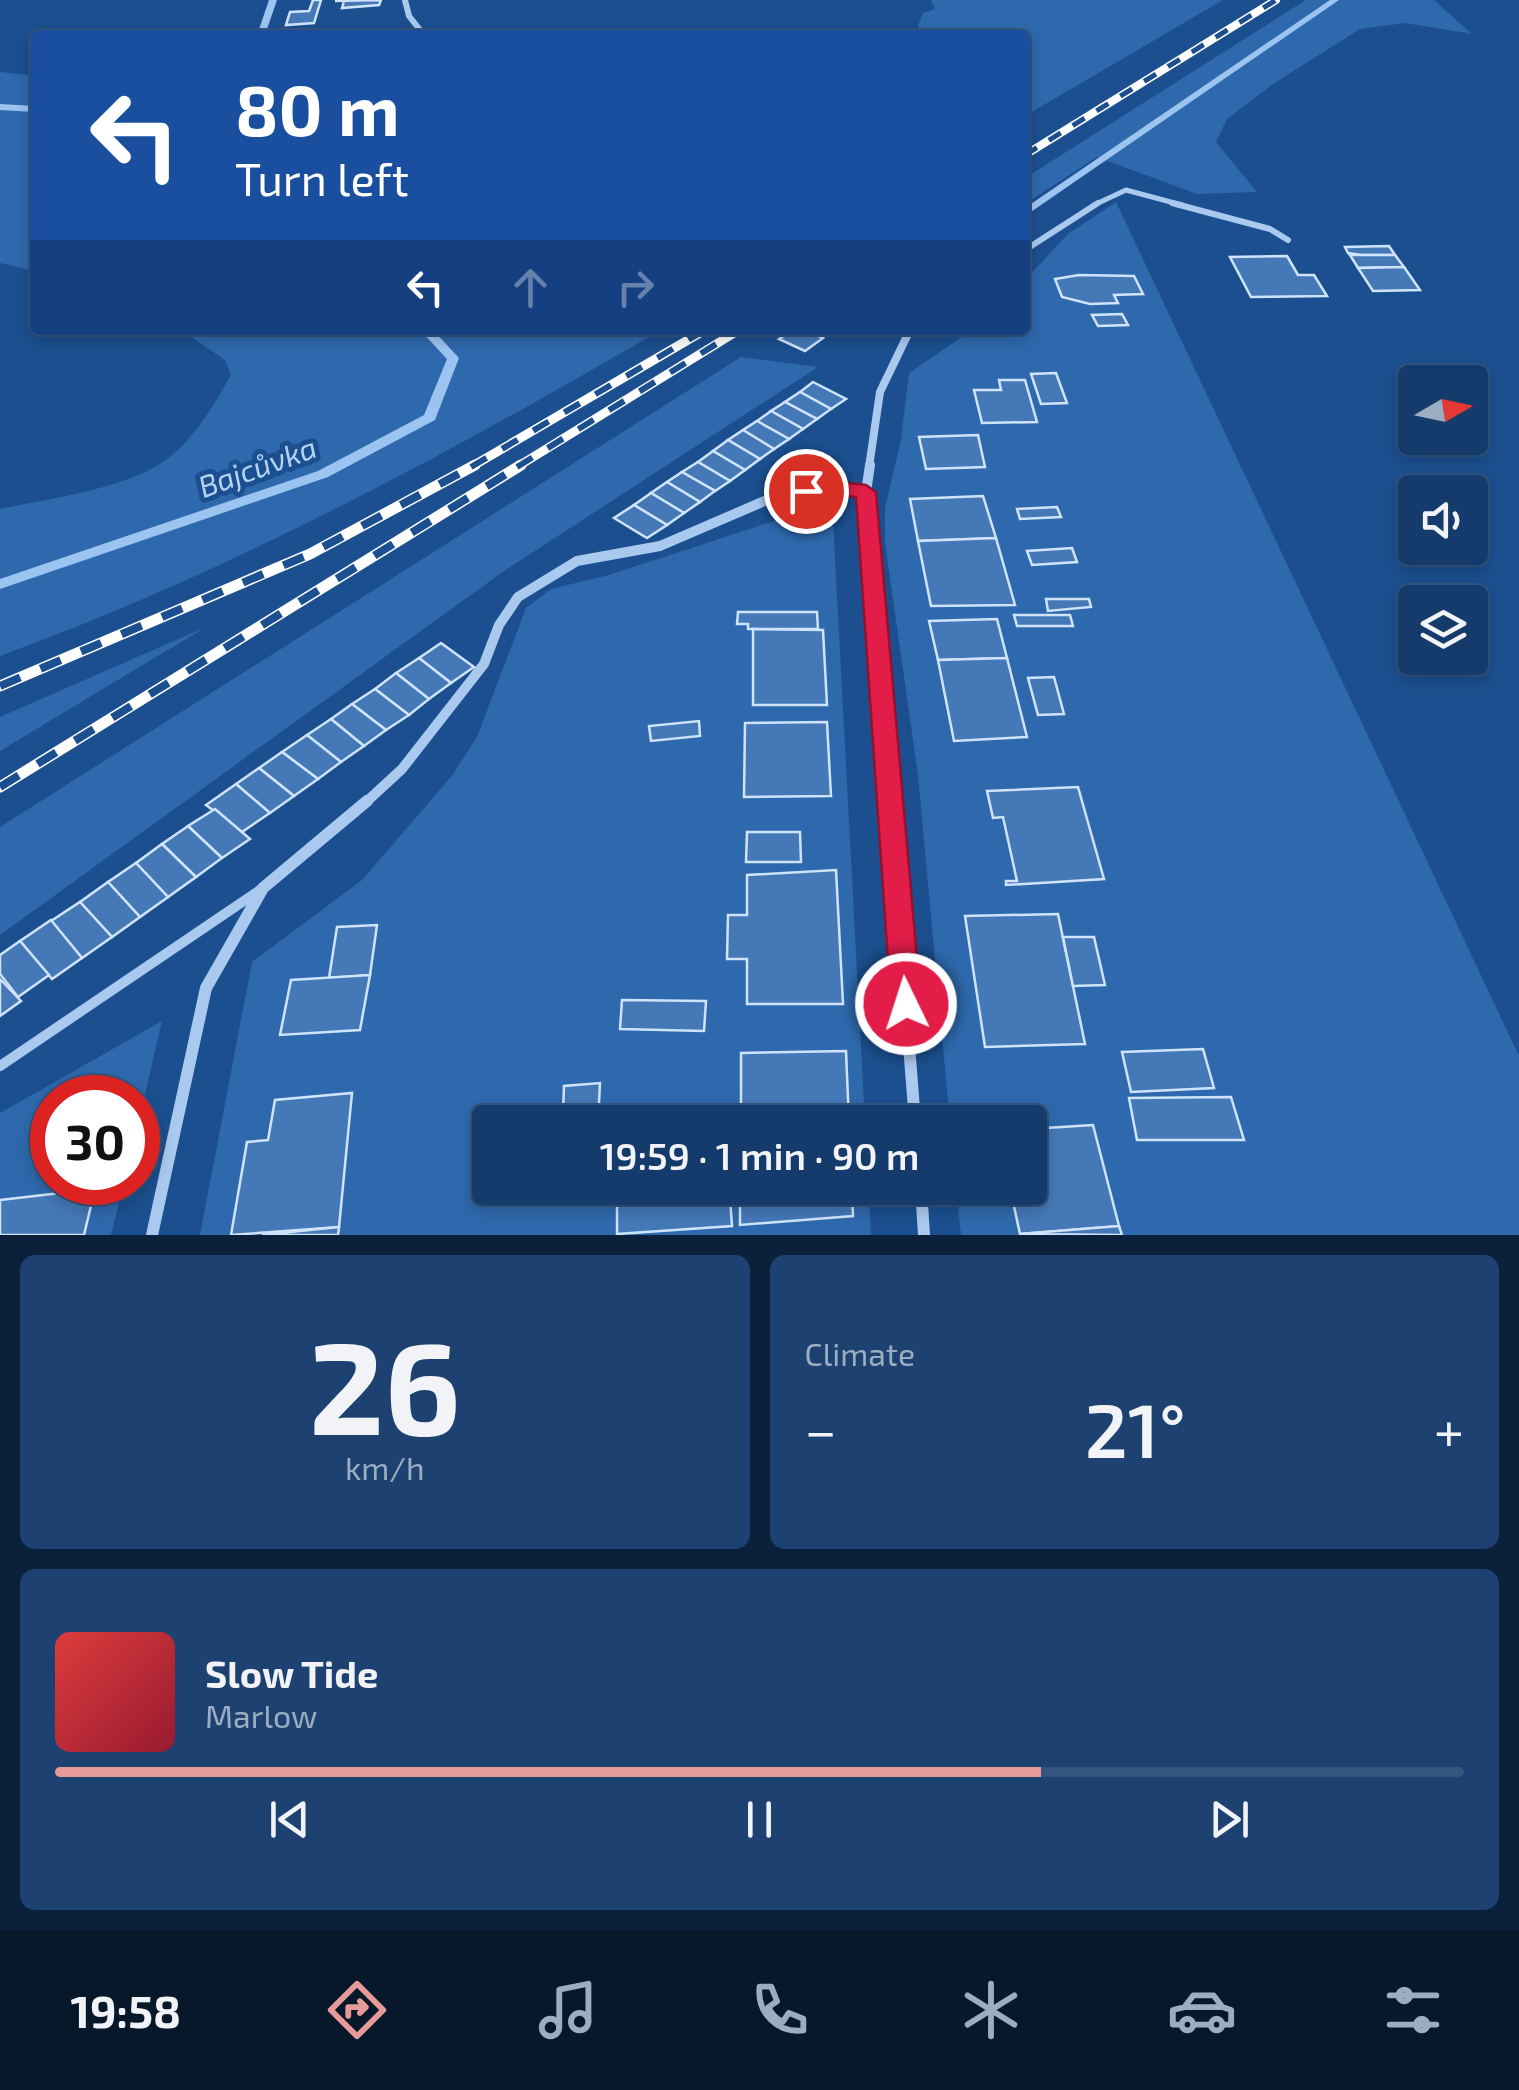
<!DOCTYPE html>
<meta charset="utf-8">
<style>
:root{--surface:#143b6b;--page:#1d4271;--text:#f1f3f6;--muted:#9dadc1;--line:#33557e;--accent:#e69b98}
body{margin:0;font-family:"Exo 2",sans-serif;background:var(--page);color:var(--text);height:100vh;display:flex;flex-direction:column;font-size:38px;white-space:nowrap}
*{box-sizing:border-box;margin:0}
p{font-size:32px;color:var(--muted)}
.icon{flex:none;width:55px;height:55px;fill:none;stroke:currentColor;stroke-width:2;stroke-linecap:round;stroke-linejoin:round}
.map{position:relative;height:1235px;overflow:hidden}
.side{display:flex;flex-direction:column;gap:20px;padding:20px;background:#0b203b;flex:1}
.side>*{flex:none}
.guide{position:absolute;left:30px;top:30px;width:1000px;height:305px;border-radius:10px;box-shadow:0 5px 15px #0003,0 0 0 2px var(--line);background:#1a4fa0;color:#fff;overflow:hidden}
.needle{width:65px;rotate:81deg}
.controls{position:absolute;left:1398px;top:365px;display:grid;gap:20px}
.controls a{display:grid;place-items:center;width:90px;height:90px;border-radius:10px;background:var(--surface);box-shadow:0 5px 15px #0003,0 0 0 2px var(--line);font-size:50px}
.speed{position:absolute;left:30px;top:1075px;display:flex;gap:20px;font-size:50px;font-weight:700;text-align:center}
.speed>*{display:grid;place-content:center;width:130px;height:130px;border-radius:50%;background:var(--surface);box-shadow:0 5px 15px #0003,0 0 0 2px var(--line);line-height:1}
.speed .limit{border:15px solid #d22;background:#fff;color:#111}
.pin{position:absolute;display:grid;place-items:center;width:85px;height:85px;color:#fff;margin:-42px;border:5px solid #fff;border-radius:50%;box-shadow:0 2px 10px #0007}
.me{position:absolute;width:110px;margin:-55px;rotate:356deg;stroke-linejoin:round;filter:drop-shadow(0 0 8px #0008)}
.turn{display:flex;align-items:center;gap:35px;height:210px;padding:0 40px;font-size:45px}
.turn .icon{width:130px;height:130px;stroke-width:2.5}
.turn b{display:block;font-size:70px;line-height:85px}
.lanes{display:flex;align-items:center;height:95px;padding:0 40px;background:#0003;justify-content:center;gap:50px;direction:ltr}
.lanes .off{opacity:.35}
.big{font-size:75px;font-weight:600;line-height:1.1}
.side .card{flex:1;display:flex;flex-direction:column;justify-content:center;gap:15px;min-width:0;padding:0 35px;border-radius:15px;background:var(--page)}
.side .dial{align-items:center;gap:0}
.dial b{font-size:130px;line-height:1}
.song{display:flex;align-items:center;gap:30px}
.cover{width:120px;height:120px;border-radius:15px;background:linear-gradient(135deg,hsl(0 70% 55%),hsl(350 70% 35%))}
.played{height:10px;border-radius:5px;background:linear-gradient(90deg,var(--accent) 70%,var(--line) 70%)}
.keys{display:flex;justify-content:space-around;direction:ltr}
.heat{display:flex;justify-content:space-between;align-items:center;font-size:55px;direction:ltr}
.side .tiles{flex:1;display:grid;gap:20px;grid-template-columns:1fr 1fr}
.card:last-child{grid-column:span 2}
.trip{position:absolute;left:472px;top:1105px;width:575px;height:100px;border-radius:10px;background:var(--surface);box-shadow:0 5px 15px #0003,0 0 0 2px var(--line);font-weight:600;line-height:100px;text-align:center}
.tabs{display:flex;height:160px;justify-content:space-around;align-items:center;background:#08182b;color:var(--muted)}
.tabs .icon{width:70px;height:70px}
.tabs .active{color:var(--accent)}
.tabs b{font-size:45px;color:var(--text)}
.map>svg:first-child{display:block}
.green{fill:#2e69ad}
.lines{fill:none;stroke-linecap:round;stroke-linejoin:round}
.stream{fill:#9cc4f0;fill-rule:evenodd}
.building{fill:#4478b7;stroke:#cfe3fa;stroke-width:2.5}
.service-far2{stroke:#a9c9ee;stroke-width:5}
.service-far1{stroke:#a9c9ee;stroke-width:6}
.service{stroke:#a9c9ee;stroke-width:10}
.minor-far3{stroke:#a9c9ee;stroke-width:6}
.minor-far2{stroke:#a9c9ee;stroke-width:8}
.minor-far1{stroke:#a9c9ee;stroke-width:10}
.minor{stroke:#a9c9ee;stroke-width:12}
.rail-far2-casing{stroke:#fff;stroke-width:8}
.rail-far1-casing{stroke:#fff;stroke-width:9}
.rail-casing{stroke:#fff;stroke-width:11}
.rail-far2{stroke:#1b4f8f;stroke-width:5;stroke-dasharray:14;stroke-linecap:butt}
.rail-far1{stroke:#1b4f8f;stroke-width:6;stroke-dasharray:18;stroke-linecap:butt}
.rail{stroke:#1b4f8f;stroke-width:8;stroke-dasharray:22;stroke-linecap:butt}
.route{fill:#e11d48;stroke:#92132f;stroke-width:2.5}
.labels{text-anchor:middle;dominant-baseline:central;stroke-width:10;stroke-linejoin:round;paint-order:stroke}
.water-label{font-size:30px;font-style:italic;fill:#b5d3f5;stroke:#1b4f8f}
</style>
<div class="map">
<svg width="1519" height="1235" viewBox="0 0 1519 1235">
<rect width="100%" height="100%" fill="#1b4f8f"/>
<g class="green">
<polygon points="931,0 1223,0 1025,116 1025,35 920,35 918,25 923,13 935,9"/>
<polygon points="1306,0 1434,0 1472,34 1405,23 1360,29 1273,84 1227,119 1216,142 1257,192 1197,194 1097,157 1025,204 1025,178"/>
<polygon points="0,72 35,76 35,271 0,263"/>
<polygon points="1116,202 1519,1056 1519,1235 961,1235 956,1188 1030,1188 1030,1122 950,1122 918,775 885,543 885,508 901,440 909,373 972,330 1025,330 1025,280 1068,234"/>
<path d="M181,330h480c-213,124 -429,241 -661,326v-147c47,-10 117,-19 158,-44 32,-19 55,-58 73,-90l-6,-15z"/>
<polygon points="741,357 818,367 504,571 0,935 0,827"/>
<polygon points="832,502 865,1122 490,1122 490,1188 869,1188 871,1235 200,1235 252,962 362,880 451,777 477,737 526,608 551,589 609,575"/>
<polygon points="206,627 0,751 0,717"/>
<polygon points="162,1021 138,1124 138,1098 52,1098 52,1182 124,1183 111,1235 0,1235 0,1113"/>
</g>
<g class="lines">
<g class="stream">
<polygon points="269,0 277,0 265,35 257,35"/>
<polygon points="1330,0 1339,0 1025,216 1025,208"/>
<polygon points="0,104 35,106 35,112 0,110"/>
<polygon points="420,330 433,330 459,358 435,420 328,477 0,589 0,579 318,471 424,415 447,359"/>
</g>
</g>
<g class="building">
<polygon points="313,0 321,0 314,23 286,25 290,12 309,11"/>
<polygon points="381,0 379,5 342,8 344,1 335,1"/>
<polygon points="1389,246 1395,255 1361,255 1348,253 1345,247"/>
<polygon points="1350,255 1395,255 1404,267 1358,268"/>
<polygon points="1287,256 1298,275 1314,275 1327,296 1251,297 1230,257"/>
<polygon points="1404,267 1420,290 1373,291 1358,268"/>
<polygon points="1079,275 1134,276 1143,294 1114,295 1118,303 1090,304 1062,297 1055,279"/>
<polygon points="1122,314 1128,325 1098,326 1092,315"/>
<polygon points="793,330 806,330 823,338 805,351 779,339"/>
<polygon points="1056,373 1067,403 1041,404 1031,374"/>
<polygon points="999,380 1025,380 1037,422 982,423 974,390 1001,390"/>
<polygon points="813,382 846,399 831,409 800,392"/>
<polygon points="800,392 831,409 817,419 785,402"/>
<polygon points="785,402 817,419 803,429 771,411"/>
<polygon points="771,411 803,429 789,439 757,421"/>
<polygon points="757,421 789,439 774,449 743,430"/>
<polygon points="743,430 774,449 760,459 728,440"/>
<polygon points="978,435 985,467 926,469 919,437"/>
<polygon points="728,440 760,459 745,470 713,451"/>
<polygon points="713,451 745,470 730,481 698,462"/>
<polygon points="698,462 730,481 715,491 682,472"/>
<polygon points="682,472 715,491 700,502 667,482"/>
<polygon points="667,482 700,502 684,513 651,493"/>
<polygon points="651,493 684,513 667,525 634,505"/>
<polygon points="983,496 996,538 918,541 910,499"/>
<polygon points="634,505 667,525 647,538 614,518"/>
<polygon points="1057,507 1061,517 1020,519 1017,509"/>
<polygon points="996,538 1015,605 931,606 918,541"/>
<polygon points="1072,548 1077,562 1032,565 1027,551"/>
<polygon points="1046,599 1089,599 1091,607 1048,611"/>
<polygon points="738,612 817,612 818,629 748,629 748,624 737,624"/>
<polygon points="1014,615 1070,615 1073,626 1017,626"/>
<polygon points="997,619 1007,658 938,660 929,621"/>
<polygon points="753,629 823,630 827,705 753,705"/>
<polygon points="441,643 474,667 451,683 419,658"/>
<polygon points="419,658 451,683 429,699 396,673"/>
<polygon points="1007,658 1027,737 954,741 938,660"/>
<polygon points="396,673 429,699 409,715 375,689"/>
<polygon points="1054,677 1064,714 1038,715 1028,678"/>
<polygon points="375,689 409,715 386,730 352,704"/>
<polygon points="352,704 386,730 364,746 331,719"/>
<polygon points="331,719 364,746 341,762 307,735"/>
<polygon points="699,721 700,736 651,741 649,726"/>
<polygon points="827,722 831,796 744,797 745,723"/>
<polygon points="307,735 341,762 318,779 282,752"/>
<polygon points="282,752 318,779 294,796 259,768"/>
<polygon points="259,768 294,796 270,813 236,784"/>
<polygon points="236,784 270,813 242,832 206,805"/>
<polygon points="1078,787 1104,879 1006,885 1006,881 1017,881 1003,817 993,818 987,791"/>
<polygon points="215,809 250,839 222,858 188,826"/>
<polygon points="188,826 222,858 196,877 162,844"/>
<polygon points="747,832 800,832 801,862 746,862"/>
<polygon points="162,844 196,877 168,897 136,863"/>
<polygon points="136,863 168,897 140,917 108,882"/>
<polygon points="836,870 843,1004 747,1004 747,959 727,959 728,915 747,915 747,875"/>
<polygon points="108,882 140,917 112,937 80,902"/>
<polygon points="80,902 112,937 82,958 51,921"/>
<polygon points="1058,914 1085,1044 985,1047 965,916"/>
<polygon points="51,920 82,958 52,979 20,941"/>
<polygon points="377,925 370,975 329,978 337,927"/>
<polygon points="1063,937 1094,937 1105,985 1073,986"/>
<polygon points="20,941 49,975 18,997 0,974 0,955"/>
<polygon points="370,975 360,1030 280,1035 291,980"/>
<polygon points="0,979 21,1001 0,1016"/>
<polygon points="622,1000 706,1001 704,1031 620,1029"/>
<polygon points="1203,1049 1214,1088 1131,1092 1122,1052"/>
<polygon points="846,1051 849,1122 741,1122 741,1053"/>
<polygon points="600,1083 598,1122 539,1122 540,1114 563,1113 564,1086"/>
<polygon points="352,1093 339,1227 231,1235 247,1142 268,1140 275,1100"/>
<polygon points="1231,1097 1244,1140 1137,1140 1129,1098"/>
<polygon points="1093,1125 1119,1226 1020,1234 1010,1188 1030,1188 1030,1129"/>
<polygon points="740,1188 852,1188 853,1216 740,1225"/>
<polygon points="95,1189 84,1235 0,1235 0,1200"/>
<polygon points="730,1197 732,1226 617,1234 617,1205"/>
<polygon points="1119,1226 1122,1235 1020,1234"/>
<polygon points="339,1227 338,1235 262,1235"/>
</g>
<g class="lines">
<polyline class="service-far2" points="1094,205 1126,190 1182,205"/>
<g class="service-far1">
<polyline points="1172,203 1270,229 1288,240"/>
<polyline points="1025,250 1098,203"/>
<polyline points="903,330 907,336 915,330"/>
</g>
<polyline class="service" points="0,1066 260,890"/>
<polyline class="minor-far3" points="405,0 409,16 424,35"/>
<polyline class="minor-far2" points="869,467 880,392 907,336"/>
<g class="minor-far1">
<polyline points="870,465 866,492 890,804"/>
<polyline points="364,804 402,769 484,664 499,625 518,597 577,561 660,546 781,494 830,487 866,492"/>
</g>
<g class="minor">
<polyline points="890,801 915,1122"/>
<polyline points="921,1188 924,1235"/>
<polyline points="152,1235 206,988 263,888 367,801"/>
</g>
<g class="rail-far2-casing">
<polyline id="rail-far2" points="1025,155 1276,0"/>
</g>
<g class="rail-far1-casing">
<g id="rail-far1">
<polyline points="471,467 705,330"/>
<polyline points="517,467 739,330"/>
</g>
</g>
<g class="rail-casing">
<g id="rail">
<polyline points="0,686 310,554 475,465"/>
<polyline points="0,787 521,465"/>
</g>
</g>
<use href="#rail-far2" class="rail-far2"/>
<use href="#rail-far1" class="rail-far1"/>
<use href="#rail" class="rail"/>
</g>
<polygon class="route" points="830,481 866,485 876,492 921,1004 916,1014 906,1018 896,1014 891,1004 856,497 830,494 806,497 795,491 798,486"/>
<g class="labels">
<g class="water-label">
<text transform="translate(257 466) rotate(-20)">Bajcůvka</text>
</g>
</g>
</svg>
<div class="controls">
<a><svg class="needle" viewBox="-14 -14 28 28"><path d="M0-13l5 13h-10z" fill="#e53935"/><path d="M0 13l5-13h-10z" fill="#9dadc1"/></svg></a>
<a><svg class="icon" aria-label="sound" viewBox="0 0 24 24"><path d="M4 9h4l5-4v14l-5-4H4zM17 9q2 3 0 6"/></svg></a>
<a><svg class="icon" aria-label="layers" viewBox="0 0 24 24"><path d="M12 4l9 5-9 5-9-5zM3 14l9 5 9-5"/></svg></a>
</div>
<div class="speed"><div class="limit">30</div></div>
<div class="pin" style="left:806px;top:491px;background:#d93025"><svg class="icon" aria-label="arrive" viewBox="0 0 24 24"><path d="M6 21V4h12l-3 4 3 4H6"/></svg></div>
<svg class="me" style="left:906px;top:1004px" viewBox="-20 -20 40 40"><circle r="17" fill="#e11d48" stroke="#fff" stroke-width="3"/><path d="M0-11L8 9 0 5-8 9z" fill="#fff"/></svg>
<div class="trip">19:59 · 1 min · 90 m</div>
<div class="guide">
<div class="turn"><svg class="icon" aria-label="left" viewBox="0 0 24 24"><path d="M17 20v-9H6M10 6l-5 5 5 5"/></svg><div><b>80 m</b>Turn left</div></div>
<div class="lanes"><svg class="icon" aria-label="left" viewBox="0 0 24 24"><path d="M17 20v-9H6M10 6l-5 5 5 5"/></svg><svg class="icon off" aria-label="ahead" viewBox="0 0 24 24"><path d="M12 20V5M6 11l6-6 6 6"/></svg><svg class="icon off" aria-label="right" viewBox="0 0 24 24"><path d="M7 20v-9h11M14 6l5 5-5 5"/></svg></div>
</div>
</div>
<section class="side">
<div class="tiles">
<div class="card dial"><b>26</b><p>km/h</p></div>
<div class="card"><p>Climate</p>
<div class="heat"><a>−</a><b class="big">21°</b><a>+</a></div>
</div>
<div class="card">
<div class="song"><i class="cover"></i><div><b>Slow Tide</b><p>Marlow</p></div></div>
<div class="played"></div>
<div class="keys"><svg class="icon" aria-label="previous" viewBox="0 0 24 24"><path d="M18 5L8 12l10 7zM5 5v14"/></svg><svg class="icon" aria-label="pause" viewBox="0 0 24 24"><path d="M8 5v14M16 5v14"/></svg><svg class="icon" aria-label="next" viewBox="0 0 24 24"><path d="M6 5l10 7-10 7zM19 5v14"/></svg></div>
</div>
</div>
</section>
<nav class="tabs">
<b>19:58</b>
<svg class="icon active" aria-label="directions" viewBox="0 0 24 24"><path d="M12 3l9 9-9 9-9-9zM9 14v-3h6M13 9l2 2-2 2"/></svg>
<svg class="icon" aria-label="music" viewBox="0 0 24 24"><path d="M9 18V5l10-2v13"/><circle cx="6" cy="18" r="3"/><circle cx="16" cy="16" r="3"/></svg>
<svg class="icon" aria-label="phone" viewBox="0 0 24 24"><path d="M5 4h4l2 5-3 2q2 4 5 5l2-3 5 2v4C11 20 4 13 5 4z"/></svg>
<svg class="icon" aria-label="climate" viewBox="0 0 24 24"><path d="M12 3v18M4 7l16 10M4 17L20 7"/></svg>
<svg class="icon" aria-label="car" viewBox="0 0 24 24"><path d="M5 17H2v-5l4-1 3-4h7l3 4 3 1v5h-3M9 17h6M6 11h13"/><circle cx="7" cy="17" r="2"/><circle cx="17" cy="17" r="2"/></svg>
<svg class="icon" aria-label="filters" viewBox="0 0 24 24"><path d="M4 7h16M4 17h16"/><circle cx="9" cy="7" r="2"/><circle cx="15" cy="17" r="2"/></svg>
</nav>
